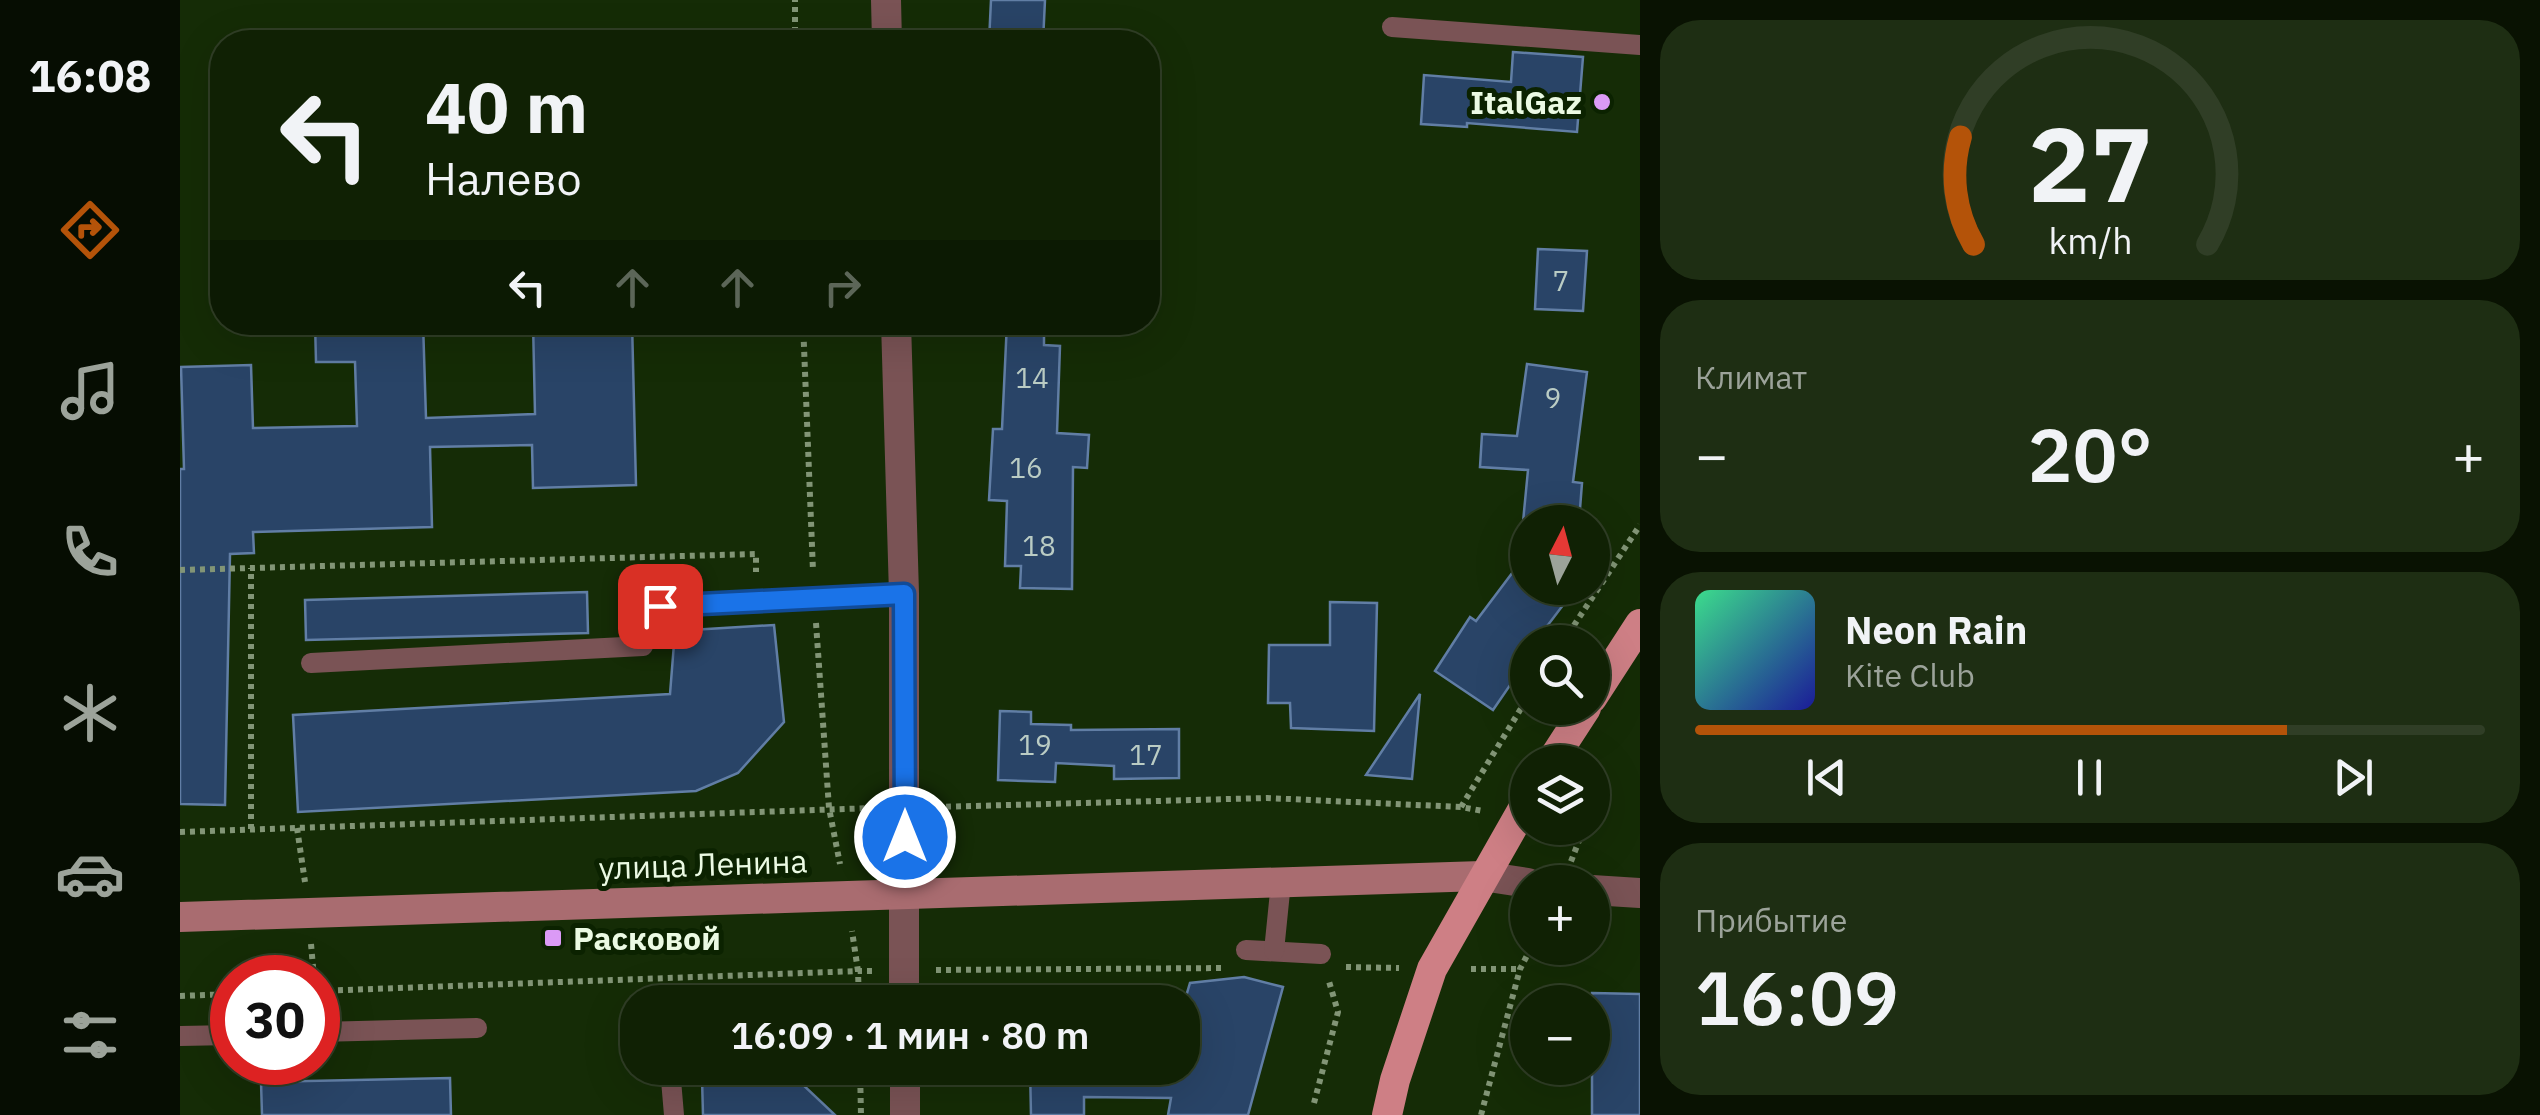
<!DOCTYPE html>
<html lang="ru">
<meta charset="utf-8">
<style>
:root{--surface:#102104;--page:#1e2e13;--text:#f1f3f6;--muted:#9ca39a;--line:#303e26;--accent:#b45309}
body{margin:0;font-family:"IBM Plex Sans",sans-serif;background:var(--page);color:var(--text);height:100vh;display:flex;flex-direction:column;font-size:38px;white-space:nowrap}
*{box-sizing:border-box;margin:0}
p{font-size:32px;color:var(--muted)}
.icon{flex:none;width:55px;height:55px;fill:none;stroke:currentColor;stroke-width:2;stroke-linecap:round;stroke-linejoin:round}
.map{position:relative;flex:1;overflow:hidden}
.drawer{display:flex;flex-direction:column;gap:20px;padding:20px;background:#091202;width:900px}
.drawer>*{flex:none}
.top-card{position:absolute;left:30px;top:30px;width:950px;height:305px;border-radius:40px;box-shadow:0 10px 40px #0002,0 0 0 2px var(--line);background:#102104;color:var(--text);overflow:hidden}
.needle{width:65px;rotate:6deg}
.controls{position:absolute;left:1330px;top:505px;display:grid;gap:20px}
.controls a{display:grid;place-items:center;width:100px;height:100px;border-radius:50%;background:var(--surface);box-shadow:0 10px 40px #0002,0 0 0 2px var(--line);font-size:50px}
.speed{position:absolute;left:30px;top:955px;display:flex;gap:20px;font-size:50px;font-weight:700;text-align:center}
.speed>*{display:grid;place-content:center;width:130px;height:130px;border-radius:50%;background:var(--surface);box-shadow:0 10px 40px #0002,0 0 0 2px var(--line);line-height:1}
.speed .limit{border:15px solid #d22;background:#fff;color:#111}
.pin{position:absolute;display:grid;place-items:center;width:85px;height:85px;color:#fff;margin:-42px;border-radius:20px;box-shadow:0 5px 15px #0006}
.me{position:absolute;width:110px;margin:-55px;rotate:0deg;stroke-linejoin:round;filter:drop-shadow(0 0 8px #0008)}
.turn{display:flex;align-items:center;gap:35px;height:210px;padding:0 50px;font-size:45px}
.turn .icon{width:130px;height:130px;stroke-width:2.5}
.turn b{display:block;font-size:70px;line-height:85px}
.lanes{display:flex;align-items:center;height:95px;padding:0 50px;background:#0003;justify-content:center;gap:50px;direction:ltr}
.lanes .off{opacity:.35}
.big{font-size:75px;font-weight:600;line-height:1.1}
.drawer .card{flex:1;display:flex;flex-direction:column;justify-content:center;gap:15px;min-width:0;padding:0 35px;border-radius:40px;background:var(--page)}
.drawer .dial{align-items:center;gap:0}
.dial svg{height:260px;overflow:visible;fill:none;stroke:var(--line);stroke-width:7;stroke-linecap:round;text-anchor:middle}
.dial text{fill:var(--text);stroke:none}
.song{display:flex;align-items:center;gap:30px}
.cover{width:120px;height:120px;border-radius:15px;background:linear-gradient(135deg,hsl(150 70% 55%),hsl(240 70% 35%))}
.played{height:10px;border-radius:5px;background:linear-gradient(90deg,var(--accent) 75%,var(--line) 75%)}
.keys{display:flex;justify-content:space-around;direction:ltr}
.heat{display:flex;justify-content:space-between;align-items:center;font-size:55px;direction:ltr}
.trip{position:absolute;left:440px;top:985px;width:580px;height:100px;border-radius:40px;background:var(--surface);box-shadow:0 10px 40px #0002,0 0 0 2px var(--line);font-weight:600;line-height:100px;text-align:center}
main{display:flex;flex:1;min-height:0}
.tab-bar{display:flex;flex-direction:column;width:180px;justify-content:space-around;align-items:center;background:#060d02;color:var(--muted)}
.tab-bar .icon{width:70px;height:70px}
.tab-bar .current{color:var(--accent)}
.tab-bar b{font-size:45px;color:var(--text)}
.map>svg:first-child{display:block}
.building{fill:#294467;stroke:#617ea5;stroke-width:2.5}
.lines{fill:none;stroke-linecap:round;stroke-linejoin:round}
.path{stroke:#829576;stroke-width:6;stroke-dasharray:5 5;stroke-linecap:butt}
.lane{stroke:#7a5355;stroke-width:20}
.street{stroke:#7a5355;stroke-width:30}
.secondary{stroke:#a96c70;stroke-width:30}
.primary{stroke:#ce7f85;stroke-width:30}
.route-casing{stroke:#114b97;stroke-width:25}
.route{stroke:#1a73e8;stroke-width:18}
.poi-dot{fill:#db9af6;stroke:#0b2200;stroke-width:4}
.labels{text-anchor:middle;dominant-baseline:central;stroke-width:10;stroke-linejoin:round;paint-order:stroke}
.number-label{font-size:28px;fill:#baccc4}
.poi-label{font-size:32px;font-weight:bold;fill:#ebfae3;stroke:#0b2200;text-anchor:end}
.street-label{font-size:32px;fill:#ebfae3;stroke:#0b2200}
</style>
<main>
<nav class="tab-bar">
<b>16:08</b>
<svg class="icon current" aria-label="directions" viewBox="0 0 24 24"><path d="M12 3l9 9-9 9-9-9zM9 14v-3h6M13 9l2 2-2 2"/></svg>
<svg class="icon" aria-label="music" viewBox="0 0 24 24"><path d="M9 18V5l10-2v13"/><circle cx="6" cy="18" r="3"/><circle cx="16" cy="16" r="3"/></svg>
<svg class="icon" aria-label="phone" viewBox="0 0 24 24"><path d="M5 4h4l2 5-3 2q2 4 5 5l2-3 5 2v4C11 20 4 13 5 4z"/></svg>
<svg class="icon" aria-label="climate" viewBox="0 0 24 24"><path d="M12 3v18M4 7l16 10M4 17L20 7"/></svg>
<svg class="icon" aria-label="car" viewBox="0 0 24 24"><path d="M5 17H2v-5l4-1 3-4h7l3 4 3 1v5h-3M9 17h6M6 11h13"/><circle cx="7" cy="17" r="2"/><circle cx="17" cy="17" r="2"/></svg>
<svg class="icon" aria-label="filters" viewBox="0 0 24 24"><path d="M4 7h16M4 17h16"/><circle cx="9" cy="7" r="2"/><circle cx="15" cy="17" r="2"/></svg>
</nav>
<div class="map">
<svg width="1460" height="1115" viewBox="0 0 1460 1115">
<rect width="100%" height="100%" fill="#152c06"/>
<g class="building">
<polygon points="811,0 865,0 863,42 809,42"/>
<polygon points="1333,52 1403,57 1397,132 1287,123 1287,127 1241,124 1244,75 1331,82"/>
<polygon points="1358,249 1407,251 1403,311 1355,309"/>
<polygon points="135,322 243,322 246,418 355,414 353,322 452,322 456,485 353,488 352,445 250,447 252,527 73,532 74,553 50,554 45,805 0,804 0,469 4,469 1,367 71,365 73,428 177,426 175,362 136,362"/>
<polygon points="827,322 864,322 864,345 880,346 877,433 909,435 907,468 893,467 892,589 840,588 841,566 825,566 827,501 809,500 813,429 822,429"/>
<polygon points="1347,364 1407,372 1393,482 1402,483 1399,522 1343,522 1348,470 1300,467 1302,434 1337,436"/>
<polygon points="1348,552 1348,588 1396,588 1355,642 1348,642 1348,659 1313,710 1255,671 1290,617 1296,621"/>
<polygon points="407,592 408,633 126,640 125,600"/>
<polygon points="1150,602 1197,603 1194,731 1111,728 1110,703 1088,703 1089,645 1150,645"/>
<polygon points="594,625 604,722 558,773 516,791 118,812 113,715 490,694 495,631"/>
<polygon points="1240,694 1232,779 1186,775"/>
<polygon points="820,711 851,712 851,724 891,725 891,730 999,729 999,778 934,779 934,766 876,763 875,782 818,780"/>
<polygon points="1064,977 1103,987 1068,1115 988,1115 991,1098 904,1097 904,1115 851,1115 850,1068 1002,1068 1002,1010 1010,983"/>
<polygon points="1412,993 1460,994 1460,1115 1412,1115"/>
<polygon points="560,1077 560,1084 619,1081 655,1115 523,1115 522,1078"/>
<polygon points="270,1078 271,1115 82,1115 81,1082"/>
</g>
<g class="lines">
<g class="path">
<polyline points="615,42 615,0"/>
<polyline points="623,322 633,571"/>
<polyline points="0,570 576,554 576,572"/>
<polyline points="636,623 649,808 660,864"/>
<polyline points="1383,642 1460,525"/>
<polyline points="756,807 1087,798 1281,807 1303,811"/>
<polyline points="1281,807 1348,697"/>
<polyline points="117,828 125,882"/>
<polyline points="1378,828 1402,833 1390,864"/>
<polyline points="71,829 71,568"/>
<polyline points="0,832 693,808"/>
<polyline points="131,944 134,978"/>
<polyline points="1166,967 1219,968"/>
<polyline points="1291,969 1340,969"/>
<polyline points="756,970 1044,968"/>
<polyline points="138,991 678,971 672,931"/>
<polyline points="0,996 52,994"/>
<polyline points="679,1002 678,971 694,971"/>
<polyline points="680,1068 681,1115"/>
<polyline points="1134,1103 1158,1012 1148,978"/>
<polyline points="1301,1115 1340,969 1351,948"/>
</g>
<g class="lane">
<polyline points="1212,27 1460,45"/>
<polyline points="131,663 463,646 481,606 724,594"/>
<polyline points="1066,950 1141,954"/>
<polyline points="1094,951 1101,882"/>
<polyline points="138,1032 297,1028"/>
<polyline points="0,1036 52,1035"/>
<polyline points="490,1068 494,1115"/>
</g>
<g class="street">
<polyline points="706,0 707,42"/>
<polyline points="716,322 724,594 724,1002"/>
<polyline points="1302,876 1348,883"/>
<polyline points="1412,890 1460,893"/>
<polyline points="725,1068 725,1115"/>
</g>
<polyline class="secondary" points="0,917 1302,876"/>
<g class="primary">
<polyline points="1412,698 1460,624"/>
<polyline points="1371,762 1406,708"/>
<polyline points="1207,1115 1215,1080 1252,969 1348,800"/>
</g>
</g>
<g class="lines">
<g class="route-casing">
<polyline id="route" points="480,606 724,594 725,837"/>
</g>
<use href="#route" class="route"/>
</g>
<g class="poi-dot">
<circle cx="1422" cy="102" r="10"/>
<rect x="363" y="928" width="20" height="20" rx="5"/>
</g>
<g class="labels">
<g class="number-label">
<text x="1381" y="280">7</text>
<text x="852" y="377">14</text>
<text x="1373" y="397">9</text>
<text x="846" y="467">16</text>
<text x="859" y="545">18</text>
<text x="855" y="744">19</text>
<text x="966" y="754">17</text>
</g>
<g class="poi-label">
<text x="1402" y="102">ItalGaz</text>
<text x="393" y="938" text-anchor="start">Расковой</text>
</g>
<g class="street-label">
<text transform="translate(523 864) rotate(-2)">улица Ленина</text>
</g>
</g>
</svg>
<div class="controls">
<a><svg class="needle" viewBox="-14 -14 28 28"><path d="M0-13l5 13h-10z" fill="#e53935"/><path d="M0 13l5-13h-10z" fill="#9ca39a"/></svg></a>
<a><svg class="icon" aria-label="search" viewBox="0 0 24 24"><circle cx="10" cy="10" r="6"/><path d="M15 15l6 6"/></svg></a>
<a><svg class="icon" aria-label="layers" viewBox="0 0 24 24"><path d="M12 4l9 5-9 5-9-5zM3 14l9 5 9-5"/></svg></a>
<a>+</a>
<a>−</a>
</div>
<div class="speed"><div class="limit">30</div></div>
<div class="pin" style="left:480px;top:606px;background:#d93025"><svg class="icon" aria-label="arrive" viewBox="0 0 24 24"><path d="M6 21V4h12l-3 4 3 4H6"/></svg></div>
<svg class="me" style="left:725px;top:837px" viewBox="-20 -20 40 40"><circle r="17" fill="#1a73e8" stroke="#fff" stroke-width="3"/><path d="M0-11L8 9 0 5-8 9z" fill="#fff"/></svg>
<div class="trip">16:09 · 1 мин · 80 m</div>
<div class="top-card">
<div class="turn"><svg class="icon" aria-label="left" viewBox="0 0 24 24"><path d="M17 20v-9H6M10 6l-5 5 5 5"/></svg><div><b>40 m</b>Налево</div></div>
<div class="lanes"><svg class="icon" aria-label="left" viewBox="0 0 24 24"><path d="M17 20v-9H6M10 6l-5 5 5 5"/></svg><svg class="icon off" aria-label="ahead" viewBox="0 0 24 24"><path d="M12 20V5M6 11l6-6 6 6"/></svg><svg class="icon off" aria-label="ahead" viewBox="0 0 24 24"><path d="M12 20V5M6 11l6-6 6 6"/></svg><svg class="icon off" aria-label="right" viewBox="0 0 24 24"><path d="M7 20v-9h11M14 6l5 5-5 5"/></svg></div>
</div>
</div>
<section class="drawer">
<div class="card dial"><svg viewBox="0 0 100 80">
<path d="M14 69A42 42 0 1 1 86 69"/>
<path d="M14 69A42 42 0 0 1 10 36" stroke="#b45309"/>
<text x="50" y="56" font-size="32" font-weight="700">27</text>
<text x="50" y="72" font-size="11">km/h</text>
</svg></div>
<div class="card"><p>Климат</p>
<div class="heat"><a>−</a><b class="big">20°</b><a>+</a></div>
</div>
<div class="card">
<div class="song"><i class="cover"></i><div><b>Neon Rain</b><p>Kite Club</p></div></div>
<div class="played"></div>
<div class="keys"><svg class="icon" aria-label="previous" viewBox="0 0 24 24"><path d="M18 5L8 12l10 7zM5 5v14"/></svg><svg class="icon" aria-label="pause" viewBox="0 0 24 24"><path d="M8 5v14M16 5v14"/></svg><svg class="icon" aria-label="next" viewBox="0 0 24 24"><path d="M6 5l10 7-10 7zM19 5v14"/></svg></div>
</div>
<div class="card"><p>Прибытие</p><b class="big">16:09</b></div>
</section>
</main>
